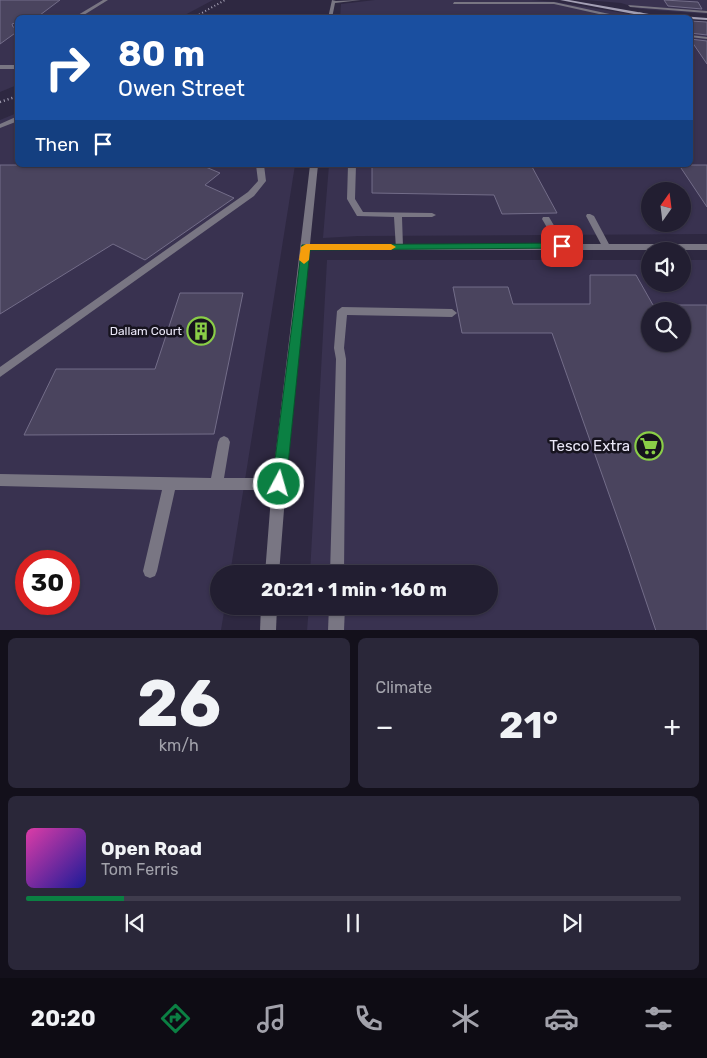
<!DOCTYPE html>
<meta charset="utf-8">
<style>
:root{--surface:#221e31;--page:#2a2739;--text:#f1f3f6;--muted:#a2a2ab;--line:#3f3c4d;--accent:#0b8043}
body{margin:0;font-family:Rubik,sans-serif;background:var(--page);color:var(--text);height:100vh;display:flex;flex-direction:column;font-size:19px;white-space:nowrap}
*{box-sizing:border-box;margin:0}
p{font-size:16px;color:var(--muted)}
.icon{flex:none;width:28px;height:28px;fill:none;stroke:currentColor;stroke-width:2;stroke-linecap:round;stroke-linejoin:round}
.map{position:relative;height:630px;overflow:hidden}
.details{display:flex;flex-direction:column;gap:8px;padding:8px;background:#13101b;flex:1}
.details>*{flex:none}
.hud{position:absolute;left:15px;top:15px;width:678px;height:152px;border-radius:8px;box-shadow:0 1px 4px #0004,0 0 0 1px var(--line);background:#1a4fa0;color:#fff;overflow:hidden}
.needle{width:32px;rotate:14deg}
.fabs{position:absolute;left:641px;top:182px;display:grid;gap:10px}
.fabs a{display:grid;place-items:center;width:50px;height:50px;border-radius:50%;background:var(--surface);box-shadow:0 1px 4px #0004,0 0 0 1px var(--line);font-size:25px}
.speed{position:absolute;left:15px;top:550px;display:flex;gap:10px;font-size:25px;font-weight:700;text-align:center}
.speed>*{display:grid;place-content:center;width:65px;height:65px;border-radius:50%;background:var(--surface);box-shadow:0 1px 4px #0004,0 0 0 1px var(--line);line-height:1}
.speed .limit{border:8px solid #d22;background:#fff;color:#111}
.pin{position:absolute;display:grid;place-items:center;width:42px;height:42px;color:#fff;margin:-21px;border-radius:10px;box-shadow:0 2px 8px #0006}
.me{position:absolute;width:55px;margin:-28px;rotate:6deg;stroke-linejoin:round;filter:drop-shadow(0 0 4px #0008)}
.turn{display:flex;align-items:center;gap:18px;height:105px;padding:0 20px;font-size:22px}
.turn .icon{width:65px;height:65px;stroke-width:2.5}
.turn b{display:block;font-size:35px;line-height:42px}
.then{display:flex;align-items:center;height:48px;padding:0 20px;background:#0003;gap:10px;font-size:19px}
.big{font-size:38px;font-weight:700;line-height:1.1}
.details .widget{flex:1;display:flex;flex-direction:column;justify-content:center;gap:8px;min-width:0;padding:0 18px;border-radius:8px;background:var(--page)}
.details .dial{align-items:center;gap:0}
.dial b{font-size:65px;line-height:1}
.song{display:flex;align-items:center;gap:15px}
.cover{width:60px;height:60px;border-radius:8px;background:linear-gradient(135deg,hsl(320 70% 55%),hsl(240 70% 35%))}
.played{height:5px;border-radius:2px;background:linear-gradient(90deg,var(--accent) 15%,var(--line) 15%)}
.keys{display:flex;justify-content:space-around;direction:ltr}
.heat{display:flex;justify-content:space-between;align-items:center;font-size:28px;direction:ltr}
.details .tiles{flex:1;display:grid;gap:8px;grid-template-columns:1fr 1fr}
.widget:last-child{grid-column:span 2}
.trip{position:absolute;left:210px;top:565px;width:288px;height:50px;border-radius:25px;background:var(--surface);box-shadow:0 1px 4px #0004,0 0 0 1px var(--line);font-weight:700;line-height:50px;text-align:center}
.tab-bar{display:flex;height:80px;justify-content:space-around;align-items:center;background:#0e0c14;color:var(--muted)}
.tab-bar .icon{width:35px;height:35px}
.tab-bar .current{color:var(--accent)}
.tab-bar b{font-size:22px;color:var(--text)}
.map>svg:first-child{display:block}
.built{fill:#393250;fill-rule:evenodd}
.building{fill:#4a445e;stroke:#736d89;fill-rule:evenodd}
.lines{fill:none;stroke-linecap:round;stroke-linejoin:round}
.lane{fill:#797683;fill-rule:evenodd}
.street{fill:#797683;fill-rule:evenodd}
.secondary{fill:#a4a0b5;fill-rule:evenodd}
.rail-far1{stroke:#a4a0b4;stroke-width:2;stroke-dasharray:1 2.5;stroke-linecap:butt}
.rail{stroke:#a4a0b4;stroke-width:2.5;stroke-dasharray:1 3;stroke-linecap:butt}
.route{fill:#0b8043;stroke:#07532c}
.slow{fill:#f59e0b}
.labels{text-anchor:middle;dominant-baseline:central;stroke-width:5;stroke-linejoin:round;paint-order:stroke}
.poi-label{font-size:12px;fill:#ebe8f8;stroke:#16131e;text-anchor:end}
.near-poi-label{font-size:15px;fill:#ebe8f8;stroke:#16131e;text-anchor:end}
</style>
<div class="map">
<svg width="707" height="631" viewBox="0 0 707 631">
<rect width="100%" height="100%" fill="#2e2841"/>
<g class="built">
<polygon points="0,0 213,0 181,17 18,18 17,85 0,92"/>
<polygon points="375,0 532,0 556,2 647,17 340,18 341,4"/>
<polygon points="585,0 707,0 707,14 641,9 621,3"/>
<path d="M690,24l17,2v208l-349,2 -35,2 6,-73h361zM650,191h32v33h-32z"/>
<path d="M17,113l1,52h277l-65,409h-11v32h6l-4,24h-221v-510zM26,561h43v43h-43z"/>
<path d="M327,260h323v24h32l1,-24h24v370l-400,1 2,-25h180v-32h-179zM650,311h32v33h-32z"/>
</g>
<g class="building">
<polygon points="0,0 60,0 36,18 18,18 18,22 12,24 13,27 18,28 18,31 0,44"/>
<polygon points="664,0 698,2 702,9 668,6"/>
<polygon points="690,21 707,22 707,35 690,33"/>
<polygon points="690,39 707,41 707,64"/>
<polygon points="0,165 201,165 220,173 205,185 234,198 145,260 113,244 0,314"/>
<polygon points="372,165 531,165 557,213 502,214 494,195 372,193"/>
<polygon points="679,165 707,165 707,207"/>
<path d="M590,275h46l17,30h54v326h-51l-28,-83 -76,-215h-90l-9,-46h55l5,17h77zM650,311h32v33h-32z"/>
<polygon points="180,293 243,293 214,434 24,435 56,369 155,369"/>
</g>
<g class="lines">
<g class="lane">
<polygon points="103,0 108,0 79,18 73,18"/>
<polygon points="454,2 554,2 628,18 617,18 554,4 453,4"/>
<polygon points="639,12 643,13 640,18 635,18"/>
<rect x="14" y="24" width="4" height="2"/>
<polygon points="690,35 707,37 707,39 690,37"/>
<polygon points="18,116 18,121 0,128 0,124"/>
<polygon points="256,165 264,165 266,181 254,196 0,377 0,367 248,192 258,181"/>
<polygon points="348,165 356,165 355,199 363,212 432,213 436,215 432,217 402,217 403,247 402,249 396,249 394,217 357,216 347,199"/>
<polygon points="587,214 590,214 594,216 610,246 609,248 603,248 586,216"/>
<polygon points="543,217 549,217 566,246 565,248 559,248 542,219"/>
<polygon points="342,307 452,309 457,313 452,317 347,315 344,348 346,359 344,574 330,574 336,359 334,348 337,311"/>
<polygon points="224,436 228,438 230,442 224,478 279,478 284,480 286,484 284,488 279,490 175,490 157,571 155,576 150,578 145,576 143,571 162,490 0,486 0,474 211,478 218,442 220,438"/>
<polygon points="329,606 345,606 344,631 328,631"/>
</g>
<g class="street">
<polygon points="332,0 336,1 361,0 335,3 332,18 328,18"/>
<polygon points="628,5 707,11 707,13 630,7"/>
<rect x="0" y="65" width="18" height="4"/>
<polygon points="310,165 318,165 310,244 707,244 707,250 309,250 286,484 279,574 265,574 272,484"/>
<polygon points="261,606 277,606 276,631 260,631"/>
</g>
<polygon class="secondary" points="560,0 569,0 666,17 668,15 707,18 707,20 690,19 690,18 655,18"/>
<polyline class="rail-far1" points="193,18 225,0"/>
<polyline class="rail" points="0,102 18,96"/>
</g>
<polygon class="route" points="562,243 567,246 565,248 310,250 286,484 284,489 279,492 274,489 272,484 302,245"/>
<polygon class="slow" points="306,244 391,244 396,247 391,250 310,250 309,260 304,264 299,260 301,247"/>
<defs>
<g id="building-ring" transform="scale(1.4375)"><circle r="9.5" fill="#16131e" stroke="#8ace47" stroke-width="1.5"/><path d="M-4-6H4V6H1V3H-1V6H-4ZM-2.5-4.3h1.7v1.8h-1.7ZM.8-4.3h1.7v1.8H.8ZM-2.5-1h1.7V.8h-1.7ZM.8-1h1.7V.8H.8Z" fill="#8ace47"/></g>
<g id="supermarket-ring" transform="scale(1.4375)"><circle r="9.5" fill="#16131e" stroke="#8ace47" stroke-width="1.5"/><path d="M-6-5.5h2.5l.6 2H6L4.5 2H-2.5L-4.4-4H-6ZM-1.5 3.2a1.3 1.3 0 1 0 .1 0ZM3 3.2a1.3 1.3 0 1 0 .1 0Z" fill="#8ace47"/></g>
</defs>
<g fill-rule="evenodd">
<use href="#building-ring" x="201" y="331"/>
<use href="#supermarket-ring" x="649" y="446"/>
</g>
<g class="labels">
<g class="poi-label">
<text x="182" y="331">Dallam Court</text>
</g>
<g class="near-poi-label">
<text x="630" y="446">Tesco Extra</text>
</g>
</g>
</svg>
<div class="fabs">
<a><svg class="needle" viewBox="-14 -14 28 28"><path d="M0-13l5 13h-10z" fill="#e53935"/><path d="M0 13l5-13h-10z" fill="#a2a2ab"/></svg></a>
<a><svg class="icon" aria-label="sound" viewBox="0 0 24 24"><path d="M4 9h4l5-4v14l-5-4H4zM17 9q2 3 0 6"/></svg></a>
<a><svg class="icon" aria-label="search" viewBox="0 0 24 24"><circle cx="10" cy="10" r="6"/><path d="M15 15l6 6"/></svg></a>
</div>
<div class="speed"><div class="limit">30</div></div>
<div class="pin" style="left:562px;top:246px;background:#d93025"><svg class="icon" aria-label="arrive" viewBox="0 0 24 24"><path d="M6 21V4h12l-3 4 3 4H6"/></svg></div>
<svg class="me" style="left:279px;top:484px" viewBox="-20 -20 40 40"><circle r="17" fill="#0b8043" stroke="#fff" stroke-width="3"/><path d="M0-11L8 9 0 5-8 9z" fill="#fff"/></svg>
<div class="trip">20:21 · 1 min · 160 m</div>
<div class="hud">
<div class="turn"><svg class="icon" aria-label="right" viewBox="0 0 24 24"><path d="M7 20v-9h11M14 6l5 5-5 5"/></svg><div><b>80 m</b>Owen Street</div></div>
<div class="then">Then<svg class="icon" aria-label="arrive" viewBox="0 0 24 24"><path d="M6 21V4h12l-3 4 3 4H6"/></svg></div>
</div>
</div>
<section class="details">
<div class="tiles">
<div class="widget dial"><b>26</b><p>km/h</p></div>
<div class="widget"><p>Climate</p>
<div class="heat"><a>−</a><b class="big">21°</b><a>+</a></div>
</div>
<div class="widget">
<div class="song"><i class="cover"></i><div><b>Open Road</b><p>Tom Ferris</p></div></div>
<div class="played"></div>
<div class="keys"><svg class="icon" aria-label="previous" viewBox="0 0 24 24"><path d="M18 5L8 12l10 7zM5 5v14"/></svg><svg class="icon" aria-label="pause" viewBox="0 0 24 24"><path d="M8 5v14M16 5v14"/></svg><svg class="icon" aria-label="next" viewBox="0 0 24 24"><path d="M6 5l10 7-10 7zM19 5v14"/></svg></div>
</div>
</div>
</section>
<nav class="tab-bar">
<b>20:20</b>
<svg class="icon current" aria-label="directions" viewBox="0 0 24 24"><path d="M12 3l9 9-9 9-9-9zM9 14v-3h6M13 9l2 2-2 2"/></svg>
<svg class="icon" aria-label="music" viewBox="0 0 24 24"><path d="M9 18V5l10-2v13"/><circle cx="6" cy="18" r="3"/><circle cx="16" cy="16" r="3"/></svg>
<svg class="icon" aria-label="phone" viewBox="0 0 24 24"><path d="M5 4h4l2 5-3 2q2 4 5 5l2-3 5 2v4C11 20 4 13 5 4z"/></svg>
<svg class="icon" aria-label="climate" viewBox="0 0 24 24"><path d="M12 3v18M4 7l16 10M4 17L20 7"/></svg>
<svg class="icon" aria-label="car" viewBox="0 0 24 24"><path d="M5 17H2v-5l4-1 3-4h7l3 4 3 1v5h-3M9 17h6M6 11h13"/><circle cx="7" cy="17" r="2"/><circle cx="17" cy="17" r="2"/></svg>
<svg class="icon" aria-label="filters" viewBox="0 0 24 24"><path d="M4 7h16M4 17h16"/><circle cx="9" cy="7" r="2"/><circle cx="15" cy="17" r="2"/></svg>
</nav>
